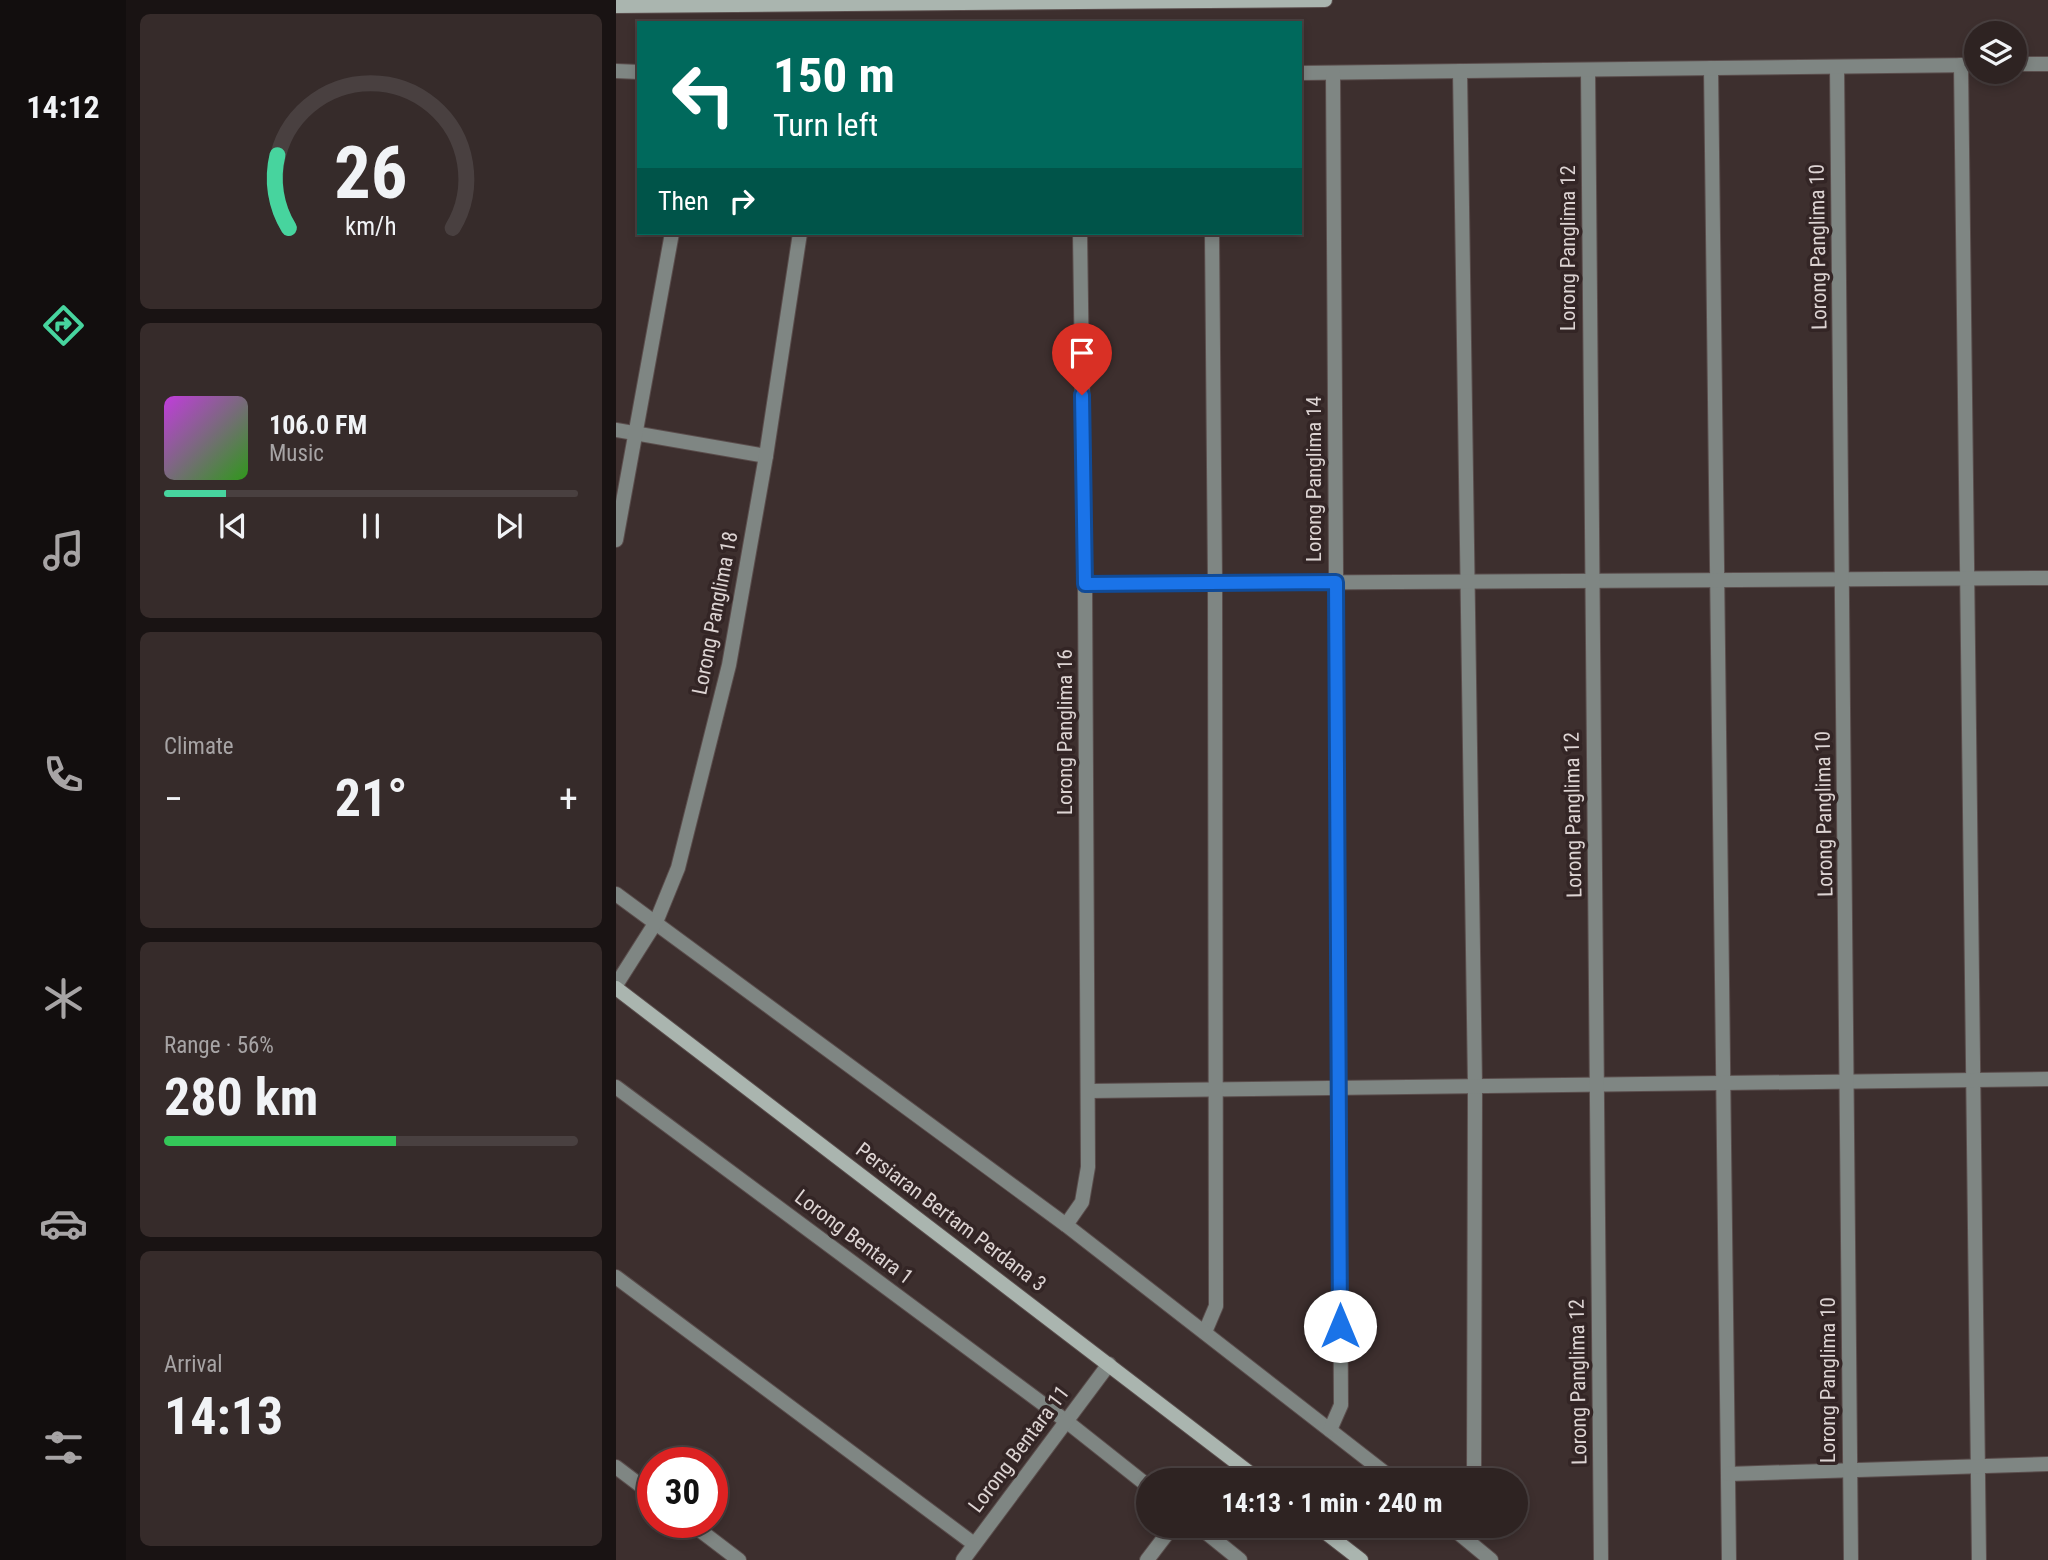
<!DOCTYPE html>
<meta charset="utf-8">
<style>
:root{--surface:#2e2322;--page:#362b2a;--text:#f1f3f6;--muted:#a7a4a5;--line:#494040;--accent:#47d49e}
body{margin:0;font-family:"Roboto Condensed",sans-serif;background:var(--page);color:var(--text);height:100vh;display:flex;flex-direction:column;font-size:26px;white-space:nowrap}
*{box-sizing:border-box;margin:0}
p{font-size:23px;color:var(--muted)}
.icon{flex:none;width:38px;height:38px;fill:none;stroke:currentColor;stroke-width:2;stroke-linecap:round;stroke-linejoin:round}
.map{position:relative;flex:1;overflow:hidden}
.details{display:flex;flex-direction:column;gap:14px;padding:14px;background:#191313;width:490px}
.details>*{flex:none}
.banner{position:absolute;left:21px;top:21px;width:665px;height:214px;border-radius:0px;box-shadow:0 4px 10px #0003,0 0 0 2px var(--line);background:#00695c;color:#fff;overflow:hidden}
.fabs{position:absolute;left:1348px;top:21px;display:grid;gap:14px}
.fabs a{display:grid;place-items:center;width:63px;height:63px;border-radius:50%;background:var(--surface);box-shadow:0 4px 10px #0003,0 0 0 2px var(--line);font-size:35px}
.speed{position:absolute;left:21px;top:1447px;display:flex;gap:14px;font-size:35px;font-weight:700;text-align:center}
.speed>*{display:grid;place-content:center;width:91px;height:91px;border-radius:50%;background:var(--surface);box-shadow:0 4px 10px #0003,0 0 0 2px var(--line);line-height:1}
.speed .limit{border:10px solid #d22;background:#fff;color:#111}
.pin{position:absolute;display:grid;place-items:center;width:60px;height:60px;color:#fff;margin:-72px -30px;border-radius:50% 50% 50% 0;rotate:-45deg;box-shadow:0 0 7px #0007}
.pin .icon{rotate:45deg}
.me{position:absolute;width:77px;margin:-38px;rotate:0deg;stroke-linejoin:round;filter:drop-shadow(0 0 5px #0008)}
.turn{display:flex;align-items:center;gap:24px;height:147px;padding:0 21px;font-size:32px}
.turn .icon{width:91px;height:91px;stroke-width:2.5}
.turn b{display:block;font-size:49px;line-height:60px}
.then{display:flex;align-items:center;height:66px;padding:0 21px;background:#0003;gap:14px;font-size:26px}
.big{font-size:52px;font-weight:700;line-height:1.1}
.details .card{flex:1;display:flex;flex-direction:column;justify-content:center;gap:10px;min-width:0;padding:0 24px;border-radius:10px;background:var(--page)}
.details .dial{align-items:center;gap:0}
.dial svg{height:182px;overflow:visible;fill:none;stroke:var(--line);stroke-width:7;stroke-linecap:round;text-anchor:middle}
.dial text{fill:var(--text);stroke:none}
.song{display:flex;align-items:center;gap:21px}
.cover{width:84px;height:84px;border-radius:10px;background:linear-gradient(135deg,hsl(290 70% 55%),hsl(110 70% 35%))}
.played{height:7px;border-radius:4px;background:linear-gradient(90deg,var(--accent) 15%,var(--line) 15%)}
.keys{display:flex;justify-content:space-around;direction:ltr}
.heat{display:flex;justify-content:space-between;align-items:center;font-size:38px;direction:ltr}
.charge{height:10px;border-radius:5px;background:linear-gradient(90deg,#34c759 56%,var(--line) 0)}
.trip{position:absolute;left:520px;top:1468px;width:392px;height:70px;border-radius:35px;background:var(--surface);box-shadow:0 4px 10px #0003,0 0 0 2px var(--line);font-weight:700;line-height:70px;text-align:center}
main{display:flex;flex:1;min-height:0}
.menu{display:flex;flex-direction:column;width:126px;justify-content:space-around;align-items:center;background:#120e0e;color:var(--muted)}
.menu .icon{width:49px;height:49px}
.menu .current{color:var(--accent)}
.menu b{font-size:32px;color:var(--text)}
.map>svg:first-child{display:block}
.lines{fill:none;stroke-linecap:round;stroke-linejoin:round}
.lane-casing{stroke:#5a4d4c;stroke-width:16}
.street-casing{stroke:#5a4d4c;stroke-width:16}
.secondary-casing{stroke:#5a4d4c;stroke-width:16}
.lane{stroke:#7f8683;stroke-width:14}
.street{stroke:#7f8683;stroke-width:14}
.secondary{stroke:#aab5af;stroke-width:14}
.route-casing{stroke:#114b97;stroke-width:18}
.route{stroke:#1a73e8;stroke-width:12}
.labels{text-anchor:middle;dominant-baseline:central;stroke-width:7;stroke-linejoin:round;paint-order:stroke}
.street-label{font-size:21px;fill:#ddd4d3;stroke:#332525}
</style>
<main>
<nav class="menu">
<b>14:12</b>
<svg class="icon current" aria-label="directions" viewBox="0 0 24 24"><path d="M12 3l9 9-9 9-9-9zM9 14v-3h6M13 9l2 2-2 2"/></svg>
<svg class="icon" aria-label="music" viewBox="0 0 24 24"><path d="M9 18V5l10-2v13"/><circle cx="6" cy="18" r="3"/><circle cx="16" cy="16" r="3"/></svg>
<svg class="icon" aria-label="phone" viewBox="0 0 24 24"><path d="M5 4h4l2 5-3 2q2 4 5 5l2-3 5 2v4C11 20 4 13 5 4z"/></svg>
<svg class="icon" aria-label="climate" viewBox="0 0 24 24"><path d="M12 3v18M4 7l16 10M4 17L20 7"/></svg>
<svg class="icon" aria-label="car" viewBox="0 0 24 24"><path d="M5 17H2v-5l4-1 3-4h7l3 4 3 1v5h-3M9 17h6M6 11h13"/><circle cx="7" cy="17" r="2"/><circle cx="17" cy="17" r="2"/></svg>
<svg class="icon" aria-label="filters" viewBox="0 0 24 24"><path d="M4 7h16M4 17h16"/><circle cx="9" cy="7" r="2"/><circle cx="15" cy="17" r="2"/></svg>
</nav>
<section class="details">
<div class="card dial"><svg viewBox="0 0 100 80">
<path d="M14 69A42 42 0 1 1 86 69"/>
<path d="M14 69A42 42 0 0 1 9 37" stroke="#47d49e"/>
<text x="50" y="56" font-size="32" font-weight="700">26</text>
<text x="50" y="72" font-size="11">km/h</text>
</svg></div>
<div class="card">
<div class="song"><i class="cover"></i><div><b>106.0 FM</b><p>Music</p></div></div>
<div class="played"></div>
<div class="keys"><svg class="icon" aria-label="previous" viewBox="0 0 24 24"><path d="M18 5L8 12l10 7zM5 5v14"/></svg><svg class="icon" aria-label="pause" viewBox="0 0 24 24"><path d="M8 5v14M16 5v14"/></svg><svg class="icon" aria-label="next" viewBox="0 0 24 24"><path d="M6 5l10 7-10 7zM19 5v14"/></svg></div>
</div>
<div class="card"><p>Climate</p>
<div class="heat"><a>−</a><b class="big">21°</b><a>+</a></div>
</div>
<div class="card"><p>Range · 56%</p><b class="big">280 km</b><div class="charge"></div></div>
<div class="card"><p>Arrival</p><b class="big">14:13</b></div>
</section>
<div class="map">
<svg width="1432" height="1560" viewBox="0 0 1432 1560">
<rect width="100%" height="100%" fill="#3d2f2e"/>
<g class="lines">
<g class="lane-casing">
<g id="lane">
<polyline points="1345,65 1363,1560"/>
<polyline points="1095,68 1113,1560"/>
<polyline points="844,71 859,1086 858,1480"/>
<polyline points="0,430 150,456"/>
<polyline points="0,540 56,233"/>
<polyline points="469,584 1432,578"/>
<polyline points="473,1091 1432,1079"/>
<polyline points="0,1277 358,1544"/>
<polyline points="589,1332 600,1306 599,582 596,233"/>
<polyline points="1112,1474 1432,1464"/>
<polyline points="531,1560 557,1526"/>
</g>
</g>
<g class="street-casing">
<g id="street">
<polyline points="1398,64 1432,64"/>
<polyline points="1221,67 1235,1560"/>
<polyline points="972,70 985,1560"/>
<polyline points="0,71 23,72"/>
<polyline points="684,73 1360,65"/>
<polyline points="0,894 450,1225 778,1480"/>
<polyline points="0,985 40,922 62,868 113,665 150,456 184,233"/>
<polyline points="0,1087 450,1421 532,1486"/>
<polyline points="450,1225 466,1202 472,1167 469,584 464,233"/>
<polyline points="714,1430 725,1405 717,73"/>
<polyline points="0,1467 37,1495"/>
<polyline points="73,1522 123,1560"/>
<polyline points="582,1526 624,1560"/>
<polyline points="834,1526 875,1560"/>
<polyline points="347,1560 493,1364"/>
</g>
</g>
<g class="secondary-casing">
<g id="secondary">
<polyline points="0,6 709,0"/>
<polyline points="0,988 643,1480"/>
<polyline points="701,1526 745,1560"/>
</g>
</g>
<use href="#lane" class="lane"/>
<use href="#street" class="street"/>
<use href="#secondary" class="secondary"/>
</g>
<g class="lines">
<g class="route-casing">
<polyline id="route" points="466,395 469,584 720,582 724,1326"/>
</g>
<use href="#route" class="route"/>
</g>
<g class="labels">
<g class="street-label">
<text transform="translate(1202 247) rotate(-91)">Lorong Panglima 10</text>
<text transform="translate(952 248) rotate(-90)">Lorong Panglima 12</text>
<text transform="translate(698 479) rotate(-90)">Lorong Panglima 14</text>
<text transform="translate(99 613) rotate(-79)">Lorong Panglima 18</text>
<text transform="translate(449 732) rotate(-90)">Lorong Panglima 16</text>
<text transform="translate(1208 814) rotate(-91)">Lorong Panglima 10</text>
<text transform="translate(957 815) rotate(-91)">Lorong Panglima 12</text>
<text transform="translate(335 1217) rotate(37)">Persiaran Bertam Perdana 3</text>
<text transform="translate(238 1237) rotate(37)">Lorong Bentara 1</text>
<text transform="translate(1212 1380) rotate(-90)">Lorong Panglima 10</text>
<text transform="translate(962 1382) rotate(-91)">Lorong Panglima 12</text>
<text transform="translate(403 1449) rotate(-53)">Lorong Bentara 11</text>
</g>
</g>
</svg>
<div class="fabs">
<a><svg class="icon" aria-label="layers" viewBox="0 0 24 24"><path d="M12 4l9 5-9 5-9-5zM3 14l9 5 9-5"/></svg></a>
</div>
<div class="speed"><div class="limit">30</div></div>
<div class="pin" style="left:466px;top:395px;background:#d93025"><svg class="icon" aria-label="arrive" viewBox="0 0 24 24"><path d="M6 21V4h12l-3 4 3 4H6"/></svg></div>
<svg class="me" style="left:724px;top:1326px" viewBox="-20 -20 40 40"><circle r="19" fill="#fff"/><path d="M0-13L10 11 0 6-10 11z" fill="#1a73e8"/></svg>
<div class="trip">14:13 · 1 min · 240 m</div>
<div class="banner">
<div class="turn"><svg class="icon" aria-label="left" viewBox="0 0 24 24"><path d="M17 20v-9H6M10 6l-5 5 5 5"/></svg><div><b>150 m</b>Turn left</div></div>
<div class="then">Then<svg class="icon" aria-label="right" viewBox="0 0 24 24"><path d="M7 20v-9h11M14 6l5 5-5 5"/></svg></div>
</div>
</div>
</main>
